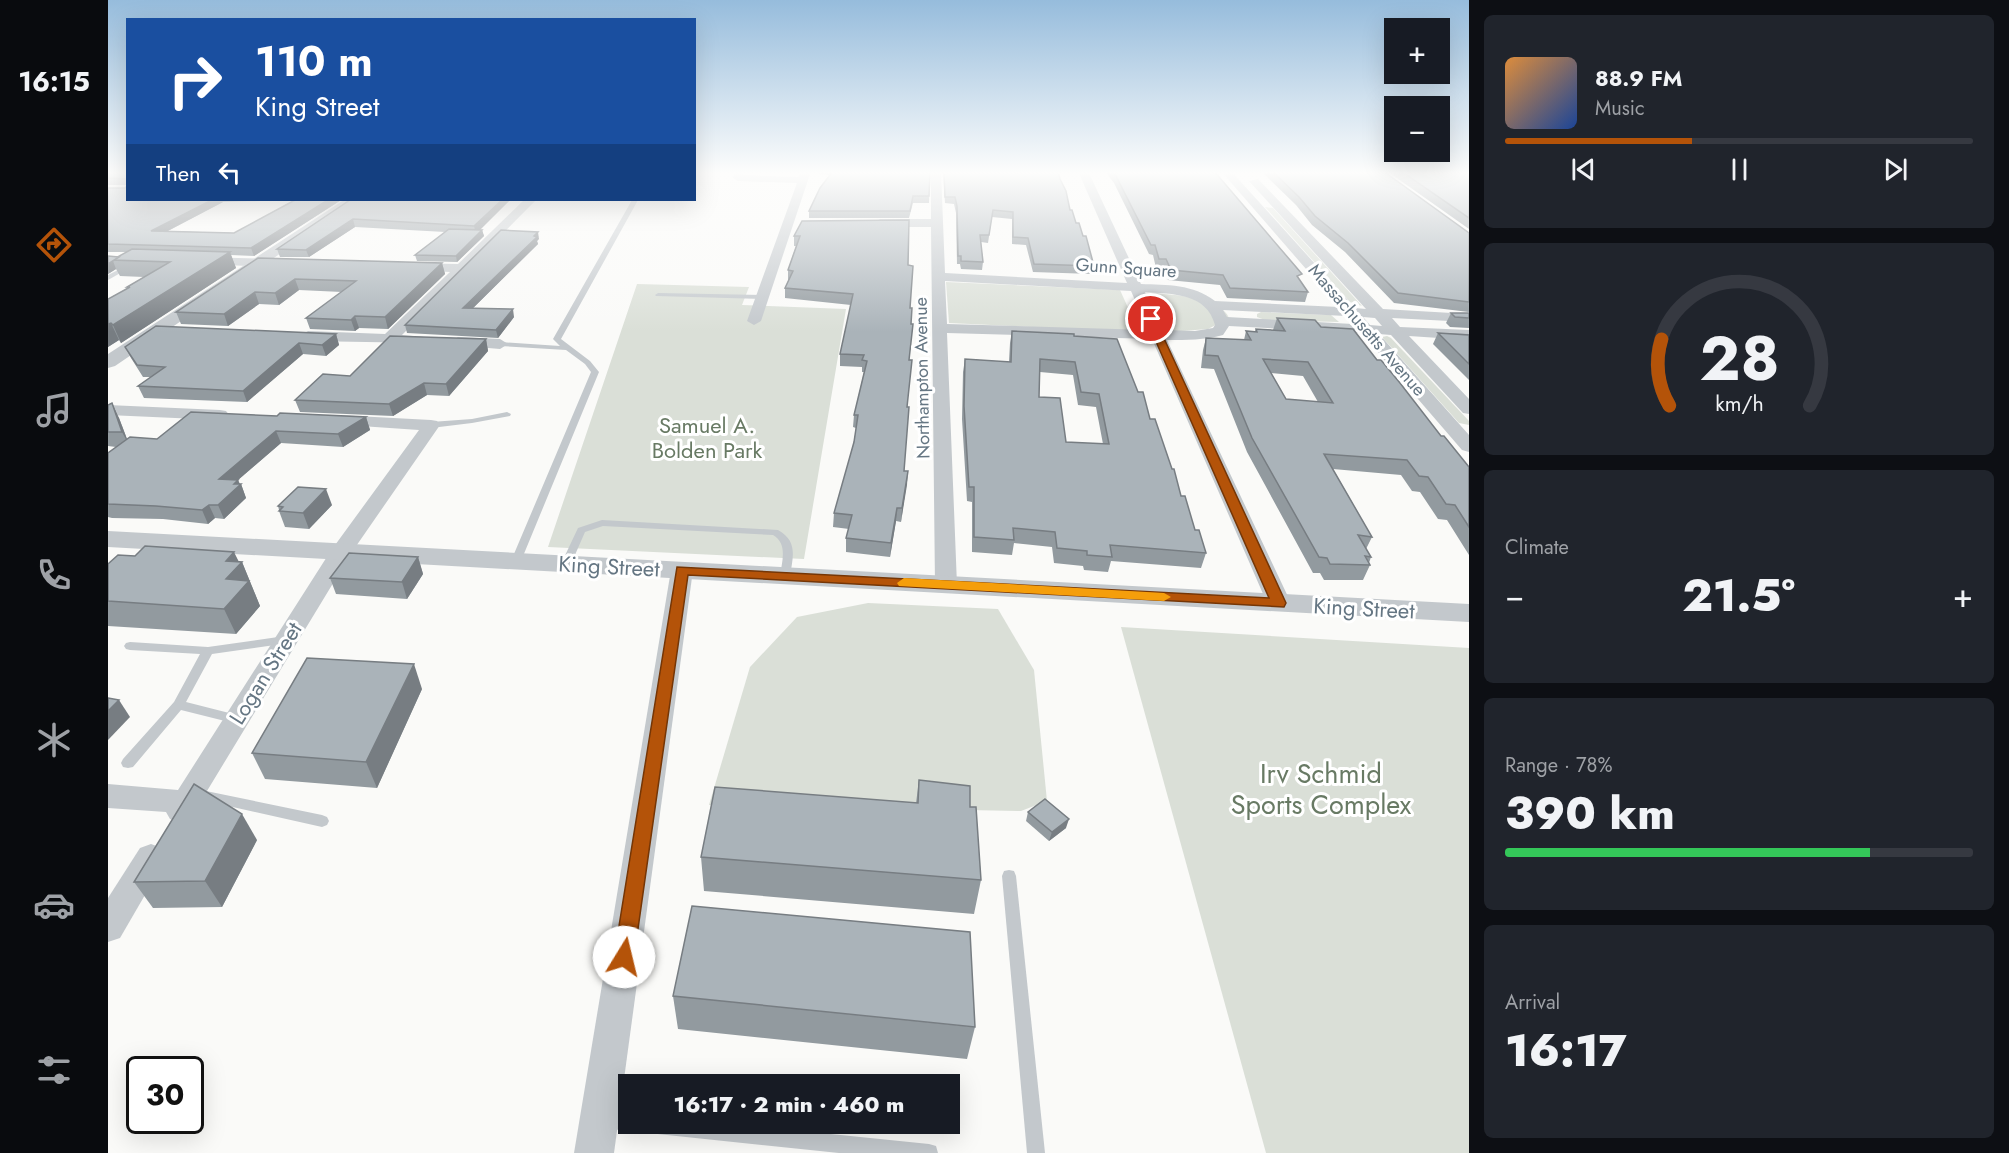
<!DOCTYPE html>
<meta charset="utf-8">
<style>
:root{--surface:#171b24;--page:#20242c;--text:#f1f3f6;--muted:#9ea1a6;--line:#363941;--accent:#b45309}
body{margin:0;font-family:Jost,sans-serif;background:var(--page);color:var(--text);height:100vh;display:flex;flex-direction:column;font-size:22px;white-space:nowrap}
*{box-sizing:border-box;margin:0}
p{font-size:20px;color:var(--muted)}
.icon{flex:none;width:33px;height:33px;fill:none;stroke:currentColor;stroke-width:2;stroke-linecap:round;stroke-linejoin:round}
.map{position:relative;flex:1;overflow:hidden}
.panel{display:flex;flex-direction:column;gap:15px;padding:15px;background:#0d0f14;width:540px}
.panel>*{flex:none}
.banner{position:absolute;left:18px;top:18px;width:570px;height:183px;border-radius:0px;box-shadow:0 6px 24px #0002;background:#1a4fa0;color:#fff;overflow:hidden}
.tools{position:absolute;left:1276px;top:18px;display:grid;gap:12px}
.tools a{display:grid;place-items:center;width:66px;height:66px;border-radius:0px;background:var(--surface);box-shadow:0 6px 24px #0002;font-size:30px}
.speed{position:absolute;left:18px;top:1056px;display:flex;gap:12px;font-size:30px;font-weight:700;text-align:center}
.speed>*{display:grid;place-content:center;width:78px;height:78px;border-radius:50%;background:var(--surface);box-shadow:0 6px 24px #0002;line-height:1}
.speed .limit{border:3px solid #111;border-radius:9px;background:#fff;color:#111}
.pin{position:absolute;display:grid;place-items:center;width:51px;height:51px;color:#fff;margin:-26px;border:3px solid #fff;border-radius:50%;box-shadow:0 2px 6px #0007}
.me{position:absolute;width:66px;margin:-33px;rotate:9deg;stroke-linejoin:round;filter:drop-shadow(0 0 4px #0008)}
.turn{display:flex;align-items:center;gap:21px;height:126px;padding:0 30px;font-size:27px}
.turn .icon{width:78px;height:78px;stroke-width:2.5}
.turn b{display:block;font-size:42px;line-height:51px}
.then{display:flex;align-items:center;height:57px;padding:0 30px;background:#0003;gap:12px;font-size:22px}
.big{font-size:45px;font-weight:800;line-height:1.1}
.panel .card{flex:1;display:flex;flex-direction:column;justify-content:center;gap:9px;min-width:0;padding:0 21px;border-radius:9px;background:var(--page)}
.panel .dial{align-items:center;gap:0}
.dial svg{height:156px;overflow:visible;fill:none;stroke:var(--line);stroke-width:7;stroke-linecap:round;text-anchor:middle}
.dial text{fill:var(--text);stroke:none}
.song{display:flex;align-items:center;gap:18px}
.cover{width:72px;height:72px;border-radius:9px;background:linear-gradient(135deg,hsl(30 70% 55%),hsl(220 70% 35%))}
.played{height:6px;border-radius:3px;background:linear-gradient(90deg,var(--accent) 40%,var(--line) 40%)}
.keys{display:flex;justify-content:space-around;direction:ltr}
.heat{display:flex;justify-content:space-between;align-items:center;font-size:33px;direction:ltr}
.charge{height:9px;border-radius:4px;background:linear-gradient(90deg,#34c759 78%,var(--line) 0)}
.trip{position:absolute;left:510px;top:1074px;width:342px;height:60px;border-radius:0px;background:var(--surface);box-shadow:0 6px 24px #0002;font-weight:800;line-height:60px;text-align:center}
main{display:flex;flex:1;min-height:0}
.dock{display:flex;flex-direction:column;width:108px;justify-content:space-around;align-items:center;background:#090b0e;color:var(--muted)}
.dock .icon{width:42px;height:42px}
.dock .selected{color:var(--accent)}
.dock b{font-size:27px;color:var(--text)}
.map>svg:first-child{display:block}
.green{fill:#dadfd7}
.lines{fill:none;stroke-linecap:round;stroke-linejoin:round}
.service{fill:#c3c8cc;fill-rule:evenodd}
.minor{fill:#c3c8cc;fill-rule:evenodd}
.tertiary{fill:#c3c8cc;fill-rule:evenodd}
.wall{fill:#929a9f;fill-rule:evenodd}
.shaded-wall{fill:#777d82}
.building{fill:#aab3b9;stroke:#777d82;stroke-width:1.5;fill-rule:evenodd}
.route{fill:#b45309;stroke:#753606;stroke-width:1.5}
.slow{fill:#f59e0b}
.labels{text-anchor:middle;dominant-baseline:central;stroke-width:6;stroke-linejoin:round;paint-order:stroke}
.far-street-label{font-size:18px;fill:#657683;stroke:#fff}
.park-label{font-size:22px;fill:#687a64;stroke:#fff}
.street-label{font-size:22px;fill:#657683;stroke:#fff}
.near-park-label{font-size:27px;fill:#687a64;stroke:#fff}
</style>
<main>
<nav class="dock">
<b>16:15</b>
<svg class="icon selected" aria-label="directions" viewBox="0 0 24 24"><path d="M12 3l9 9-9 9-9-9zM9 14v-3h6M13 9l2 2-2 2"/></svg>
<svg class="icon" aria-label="music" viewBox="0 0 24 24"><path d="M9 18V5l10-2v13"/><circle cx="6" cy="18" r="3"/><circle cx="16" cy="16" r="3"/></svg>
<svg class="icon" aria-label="phone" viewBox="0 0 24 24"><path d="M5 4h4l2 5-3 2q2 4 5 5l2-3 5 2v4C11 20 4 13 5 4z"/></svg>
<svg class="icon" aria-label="climate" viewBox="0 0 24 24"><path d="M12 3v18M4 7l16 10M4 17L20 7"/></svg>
<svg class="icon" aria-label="car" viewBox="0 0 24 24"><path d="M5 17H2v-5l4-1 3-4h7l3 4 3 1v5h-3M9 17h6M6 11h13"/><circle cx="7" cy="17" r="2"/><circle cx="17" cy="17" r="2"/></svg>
<svg class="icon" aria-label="filters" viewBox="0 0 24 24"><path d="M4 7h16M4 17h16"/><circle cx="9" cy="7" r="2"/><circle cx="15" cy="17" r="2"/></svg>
</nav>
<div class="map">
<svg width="1361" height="1153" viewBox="0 0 1361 1153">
<rect width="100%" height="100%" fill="#fafaf8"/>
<g class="green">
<polygon points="1157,207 1165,208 1254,306 1242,302"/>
<polygon points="838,282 1012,290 1031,332 841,323"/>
<polygon points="529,284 641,287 634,305 738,309 696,559 440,547"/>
<path d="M1042,293c19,1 71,4 79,25l-21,11 -39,3z"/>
<polygon points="1153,312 1223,315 1231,322 1157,320 1149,317 1149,314"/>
<polygon points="1279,336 1283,338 1361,421 1361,425 1351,423 1274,337"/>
<polygon points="760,603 890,609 926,670 939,801 913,811 601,805 642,667 689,617"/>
<polygon points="1013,627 1361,648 1361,1153 1158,1153"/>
</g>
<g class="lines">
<g class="service">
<polygon points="524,200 530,200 453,339 482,361 491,372 413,561 408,564 404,563 403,561 483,372 477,364 458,350 392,346 388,344 392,342 452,346 445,339"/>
<polygon points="18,266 23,267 0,280 0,275"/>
<polygon points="550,293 655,295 658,297 655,299 548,296 547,295"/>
<polygon points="399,412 403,414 402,416 364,423 323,428 319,425 323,422 364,419"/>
<path d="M494,520l176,10c20,11 15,27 12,46l-5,3 -5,-3c2,-15 8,-32 -7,-41l-170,-9 -18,6 -14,32 -1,2h-8l-1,-2 17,-36z"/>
<polygon points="177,636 183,640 181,643 104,654 78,702 133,716 135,719 133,722 129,724 73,710 25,767 20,768 15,767 13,763 15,759 66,702 92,654 22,650 18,649 16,646 18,643 22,642 100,647"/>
<polygon points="98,791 214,815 219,817 221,821 219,825 214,827 98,801 93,800 91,796 93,792"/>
<polygon points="901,870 906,871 908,876 937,1153 919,1153 894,876 896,871"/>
<path d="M498,1110l22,2v12h8l-2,3c-10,5 -24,3 -34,-2l-3,-6 3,-6z"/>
<polygon points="531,1124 624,1124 821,1144 828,1146 830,1153 731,1153 540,1133 534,1130"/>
</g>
<g class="minor">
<polygon points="627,171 637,171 636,175 691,177 693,171 703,171 653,321 646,325 639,321 689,183 630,181 625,178"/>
<path d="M823,171h10l4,102 182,10 -49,-112h10l53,113c26,1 52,0 74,17l124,6 -118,-136h10l124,137 11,1 -117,-128 9,-2 125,130 86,5v8l-77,-4 8,9 69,3v10l-60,-4 60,63v15l-6,-1 -72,-78 -12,-1 90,101v17l-7,-2 -101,-117 -132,-7 -6,9c-19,5 -36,5 -56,5l124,263 -4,5 -8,2 -8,-2 -4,-5 -115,-264 -205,-6 10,252 -3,5 -8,2 -8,-2 -3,-5 -4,-358h-51l-6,-4 6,-4h51zM837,281l186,10 17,39 -201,-6zM1037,292c27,2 62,1 70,33l-2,3 -18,3 -32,-1zM1115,310l123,6 7,8 -126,-7zM1255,317l12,1 7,8 -12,-1z"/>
<polygon points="416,200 428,200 294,335 316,337 319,340 316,343 200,341 192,336 200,331 277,334 342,272 304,270 299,269 297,266 299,263 350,264"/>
<polygon points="94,257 172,259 178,263 172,267 89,264 88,261"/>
<polygon points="350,337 392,339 400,344 392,349 345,345 342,342"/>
<polygon points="0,405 112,410 118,411 121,415 118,419 112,420 0,415"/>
<polygon points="229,415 323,420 329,421 332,425 244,552 82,819 72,823 62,819 58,812 0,808 0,784 70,790 222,552 311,430 223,424 220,420 223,416"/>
<polygon points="574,563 582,565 585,570 506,1153 466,1153 563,570 566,565"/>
<polygon points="43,844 54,848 59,857 12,938 0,942 0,898 32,848"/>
</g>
<g class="tertiary">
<polygon points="236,200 251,200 7,366 0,368 0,354"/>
<polygon points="0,531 1361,604 1361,622 0,547"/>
</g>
</g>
<g class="wall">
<path d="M0,171h20v29h213l-87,56 -23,-1 5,13 -115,75 -2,-3 -11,7v-48l20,-11 -1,-1 17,-10 -24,-1 -4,-7 -8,5v-10l19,-12h-19v-64h17l2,-3h-19zM186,200l-60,33 -66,-2 55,-29z"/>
<polygon points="711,171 822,171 821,203 805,203 801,218 701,218 701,211 721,175 711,174"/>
<polygon points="835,171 950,171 962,210 975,236 986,266 984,274 925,272 918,245 904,244 904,219 884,217 880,243 873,242 875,262 874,270 853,269 852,264 849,264 848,213 846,204 837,203"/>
<polygon points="998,171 1106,171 1192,280 1200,292 1197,302 1119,298 1112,285 1060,280 1056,269 1048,268 1045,255 1041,254 1006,183 999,174"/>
<polygon points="1153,171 1275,171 1361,233 1361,312 1286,303 1237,252 1204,225 1188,205"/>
<polygon points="1279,171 1361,171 1361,229"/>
<polygon points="242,200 402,200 371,230 374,230 376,236 349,262 309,261 307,255 337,232 247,227 201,257 172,257 169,249"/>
<polygon points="694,221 800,265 802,308 801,360 796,471 800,471 793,522 788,521 782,557 738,552 738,538 741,529 725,527 726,513 746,442 748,428 745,427 746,415 756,372 754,372 754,367 732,366 732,354 743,305 677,298 677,288 680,281 680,270 688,246 686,246 686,236"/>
<polygon points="431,239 429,241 430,244 364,309 406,317 390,338 299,333 297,325"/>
<polygon points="150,258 334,263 337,274 280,329 251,328 247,331 202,329 198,318 234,292 191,290 171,305 151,304 120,326 73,324 68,312"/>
<polygon points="1343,313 1361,313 1361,328 1342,327 1338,323"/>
<path d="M1169,318l44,9 56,33 64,76 28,31v88l-22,-35 -9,-1 -18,-27 -8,-1 -11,-16 -68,-6 39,68 -6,12 5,8 -2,6 1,2 -7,15h-39l-4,-7h-7l-66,-121 -33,-83 -13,-1 2,-18 3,-12 38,2 2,-9h9l1,-2 17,1zM1163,373l32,3 15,26 -32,-3z"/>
<path d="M904,331l62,5 76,83 45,111 11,23 -5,15 -90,-7 -3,11 -24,-2 -1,-4 -29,-3 -2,-16 -38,-4 -2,12 -40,-3v-50l-5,-1 -5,-82 1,-47 2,-13 44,3 1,-19zM932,372l33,3 5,30 18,2 7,37 -37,-2 -27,-45z"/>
<polygon points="1330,333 1361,334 1361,380 1325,344"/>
<polygon points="228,334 231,345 218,356 195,354 139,402 36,398 30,386 43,377 35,377 23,358 17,347"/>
<polygon points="378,339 380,351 341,396 319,395 285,416 192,412 187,400 242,376"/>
<polygon points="0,405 11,418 19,439 49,439 169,416 258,417 262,430 235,447 173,443 130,480 132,484 133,484 138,498 116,519 107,518 100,524 55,519 4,518 0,517 0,453 8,447 0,446"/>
<polygon points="224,505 201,529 177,527 171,511 171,510 170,506"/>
<polygon points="310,557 315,574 299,599 228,594 222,578"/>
<polygon points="134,562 152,606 128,634 0,626 0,564"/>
<polygon points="314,689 269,788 157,779 144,753"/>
<polygon points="811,780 862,807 873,880 866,914 596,891 593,857 808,803"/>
<polygon points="920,812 958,828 941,841 918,821"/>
<polygon points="149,840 114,907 45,908 26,882"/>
<polygon points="565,996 867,1027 859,1059 570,1029"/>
</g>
<g class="shaded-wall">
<polygon points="104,200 114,200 115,202 46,238 43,231"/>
<polygon points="220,200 233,200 146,256 143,248"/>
<polygon points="394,200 402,200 368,234 366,226"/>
<polygon points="245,219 247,227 201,257 198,250"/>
<polygon points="374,230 376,236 349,262 348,256"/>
<polygon points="430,232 431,239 429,241 430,244 357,316 355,308"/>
<polygon points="122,252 128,268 13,343 5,325"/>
<polygon points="5,261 8,269 0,274 0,264"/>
<polygon points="334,263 337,274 280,329 277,317"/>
<polygon points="187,279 191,290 171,305 167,293"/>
<polygon points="147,292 151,304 120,326 116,314"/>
<polygon points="405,309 406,317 390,338 388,330"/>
<polygon points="247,316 251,328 247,331 243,320"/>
<polygon points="3,323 11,340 0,347 0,324"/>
<polygon points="228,334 231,345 218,356 214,345"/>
<polygon points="378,339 380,351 341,396 338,384"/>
<polygon points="191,343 195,354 139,402 135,391"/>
<polygon points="316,383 319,395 285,416 281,404"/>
<polygon points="4,403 11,418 22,447 14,432"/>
<polygon points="258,417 262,430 235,447 230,434"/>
<polygon points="168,431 173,443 116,492 111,479"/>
<polygon points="800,471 799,485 793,522 794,508"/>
<polygon points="130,480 132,485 133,484 138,498 116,519 110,505 126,484"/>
<polygon points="218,489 224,505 201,529 195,513"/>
<polygon points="101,505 107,518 100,524 94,510"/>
<polygon points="789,508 788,521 782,557 783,543"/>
<polygon points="126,552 132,564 134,562 152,606 128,634 116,609 118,579 118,561"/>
<polygon points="310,557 315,574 299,599 294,582"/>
<polygon points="306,664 314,689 269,788 258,762"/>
<polygon points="11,700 22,717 0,740 0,711"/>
<polygon points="134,814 149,840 114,907 97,881"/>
<polygon points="961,819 958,828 941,841 944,832"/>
</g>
<g class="building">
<polygon points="0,171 20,171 20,200 104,200 43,231 126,233 187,200 220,200 143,248 0,244 0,188 17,188 19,186 19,179 0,178"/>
<polygon points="725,171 822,171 821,196 805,196 802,211 701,211 712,188"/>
<polygon points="836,171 950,171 952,179 958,191 962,210 964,210 968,223 971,223 975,236 978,236 986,266 926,264 920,238 905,237 905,212 885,210 881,235 872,235 875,262 853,261 853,256 850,256 849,206 847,197 837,197"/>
<polygon points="1004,171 1106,171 1194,274 1189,276 1200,292 1122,288 1115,275 1063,270 1058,259 1051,259 1047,245 1043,245 1007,174"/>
<polygon points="1164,171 1275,171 1361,233 1361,302 1290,293 1240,243 1207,216 1191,197"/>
<polygon points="1293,171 1361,171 1361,218"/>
<polygon points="242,200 394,200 366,226 245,219 198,250 169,249"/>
<polygon points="801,220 800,265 805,266 802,308 804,308 803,324 805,324 801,360 804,360 799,407 801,407 796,471 800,471 794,508 789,508 783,543 738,538 744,515 726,513 746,442 750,415 746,415 759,361 754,360 756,355 732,354 745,294 677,288 685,271 680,270 692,236 686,236 694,221"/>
<polygon points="341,229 374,230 348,256 307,255"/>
<polygon points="393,230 430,232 426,236 429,237 355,308 405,309 388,330 297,325"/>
<polygon points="24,249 122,252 5,325 3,323 0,324 0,299 22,287 19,287 62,262 4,260"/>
<polygon points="0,256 11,257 0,264"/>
<polygon points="150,258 334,263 277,317 247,316 243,320 198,318 248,281 187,279 167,293 147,292 116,314 68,312"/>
<polygon points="1343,313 1361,313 1361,318 1347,317"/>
<path d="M1169,318l38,2 6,7 32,2 24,31h4l19,23 41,53h3l25,31v60l-14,-22 -9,-1 -18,-27 -9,-1 -12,-16 -83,-6 48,83 -14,-2 13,22 -6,-1 5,9 -40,-1 -3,-6 -8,-1 -67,-119 -34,-82 -13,-1 1,-17 45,2 -5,-9 11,1 -1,-3 29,2zM1155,359l45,3 25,41 -47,-4z"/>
<polygon points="48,326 228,334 214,345 191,343 135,391 30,386 57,367 29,365 17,347"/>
<path d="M904,331l62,3v2l43,3 21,53h5l7,27h5l17,50h2l7,27h4l10,34h4l7,23 -96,-8 2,12 -25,-2v-4l-30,-3 -2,-16 -42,-4 1,12 -40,-3v-50h-5l-5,-81 1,-47 46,3zM932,359l35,3 6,30 18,2 10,50 -43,-2 -6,-44 -21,-1z"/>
<polygon points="1330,333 1361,335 1361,364"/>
<polygon points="282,336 378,339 338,384 316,383 281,404 187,400 215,374 242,376"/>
<polygon points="4,403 14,432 0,432 0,405"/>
<polygon points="83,412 169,416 172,413 258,417 230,434 168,431 111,479 130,480 126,484 133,484 110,505 101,505 94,510 48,506 0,504 0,453 22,437 49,439"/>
<polygon points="190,487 218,489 195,513 171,511 175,507 170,506"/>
<polygon points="37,546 126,552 118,561 134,562 118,579 141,581 116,609 0,601 0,564 10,555 27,556"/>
<polygon points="241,553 310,557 294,582 222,578"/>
<polygon points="199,658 306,664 258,762 144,753"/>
<polygon points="0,698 11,700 0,711"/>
<polygon points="811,780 862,786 862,807 868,807 873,880 593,857 607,787 810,803"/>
<polygon points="86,784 134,814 97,881 26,882"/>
<polygon points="937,799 961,819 944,832 920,812"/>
<polygon points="584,906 862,932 867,1027 565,996"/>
</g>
<linearGradient id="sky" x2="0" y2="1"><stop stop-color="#96bcdc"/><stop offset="0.52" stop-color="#fdfdfc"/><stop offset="1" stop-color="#fdfdfc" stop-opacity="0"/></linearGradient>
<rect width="1361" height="332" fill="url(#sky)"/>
<polygon class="route" points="1040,317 1047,319 1178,603 1176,607 580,575 526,957 523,964 516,967 509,964 506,957 569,567 1161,598 1038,319"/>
<polygon class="slow" points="796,578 1056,593 1063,597 1056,601 791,586 789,583"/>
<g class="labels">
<g class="far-street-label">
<text transform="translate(1018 268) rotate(4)">Gunn Square</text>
<text transform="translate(1259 330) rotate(49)">Massachusetts Avenue</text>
<text transform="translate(814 378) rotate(-91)">Northampton Avenue</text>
</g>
<g class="park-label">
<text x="599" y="425">Samuel A.<tspan x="599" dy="25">Bolden Park</tspan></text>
</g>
<g class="street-label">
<text transform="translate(501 566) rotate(3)">King Street</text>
<text transform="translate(1256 608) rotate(3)">King Street</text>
<text transform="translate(157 673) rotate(-58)">Logan Street</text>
</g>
<g class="near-park-label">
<text x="1213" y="773">Irv Schmid<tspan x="1213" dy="31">Sports Complex</tspan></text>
</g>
</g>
</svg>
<div class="tools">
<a>+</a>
<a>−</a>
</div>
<div class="speed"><div class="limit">30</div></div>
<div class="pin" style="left:1043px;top:319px;background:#d93025"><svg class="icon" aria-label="arrive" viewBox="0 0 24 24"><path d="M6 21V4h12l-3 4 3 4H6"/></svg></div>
<svg class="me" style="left:516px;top:957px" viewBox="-20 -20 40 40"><circle r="19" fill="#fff"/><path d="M0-13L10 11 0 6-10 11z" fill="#b45309"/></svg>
<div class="trip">16:17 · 2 min · 460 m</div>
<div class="banner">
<div class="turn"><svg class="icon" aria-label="right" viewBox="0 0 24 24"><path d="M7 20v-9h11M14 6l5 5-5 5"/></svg><div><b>110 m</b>King Street</div></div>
<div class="then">Then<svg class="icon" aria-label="left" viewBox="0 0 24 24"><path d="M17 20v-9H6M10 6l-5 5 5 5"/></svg></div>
</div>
</div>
<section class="panel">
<div class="card">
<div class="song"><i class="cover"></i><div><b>88.9 FM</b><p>Music</p></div></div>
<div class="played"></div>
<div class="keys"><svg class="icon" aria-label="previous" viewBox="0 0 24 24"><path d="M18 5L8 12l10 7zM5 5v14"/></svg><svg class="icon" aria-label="pause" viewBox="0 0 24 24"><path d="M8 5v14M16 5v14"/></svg><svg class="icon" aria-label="next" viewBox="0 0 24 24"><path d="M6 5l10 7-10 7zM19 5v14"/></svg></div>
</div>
<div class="card dial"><svg viewBox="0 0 100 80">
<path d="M14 69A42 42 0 1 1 86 69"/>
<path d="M14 69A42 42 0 0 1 10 35" stroke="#b45309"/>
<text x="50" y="56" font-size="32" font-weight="700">28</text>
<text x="50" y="72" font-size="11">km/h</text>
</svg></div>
<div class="card"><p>Climate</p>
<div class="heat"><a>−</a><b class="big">21.5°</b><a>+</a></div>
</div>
<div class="card"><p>Range · 78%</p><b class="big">390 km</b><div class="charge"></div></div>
<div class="card"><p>Arrival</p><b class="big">16:17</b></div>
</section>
</main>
